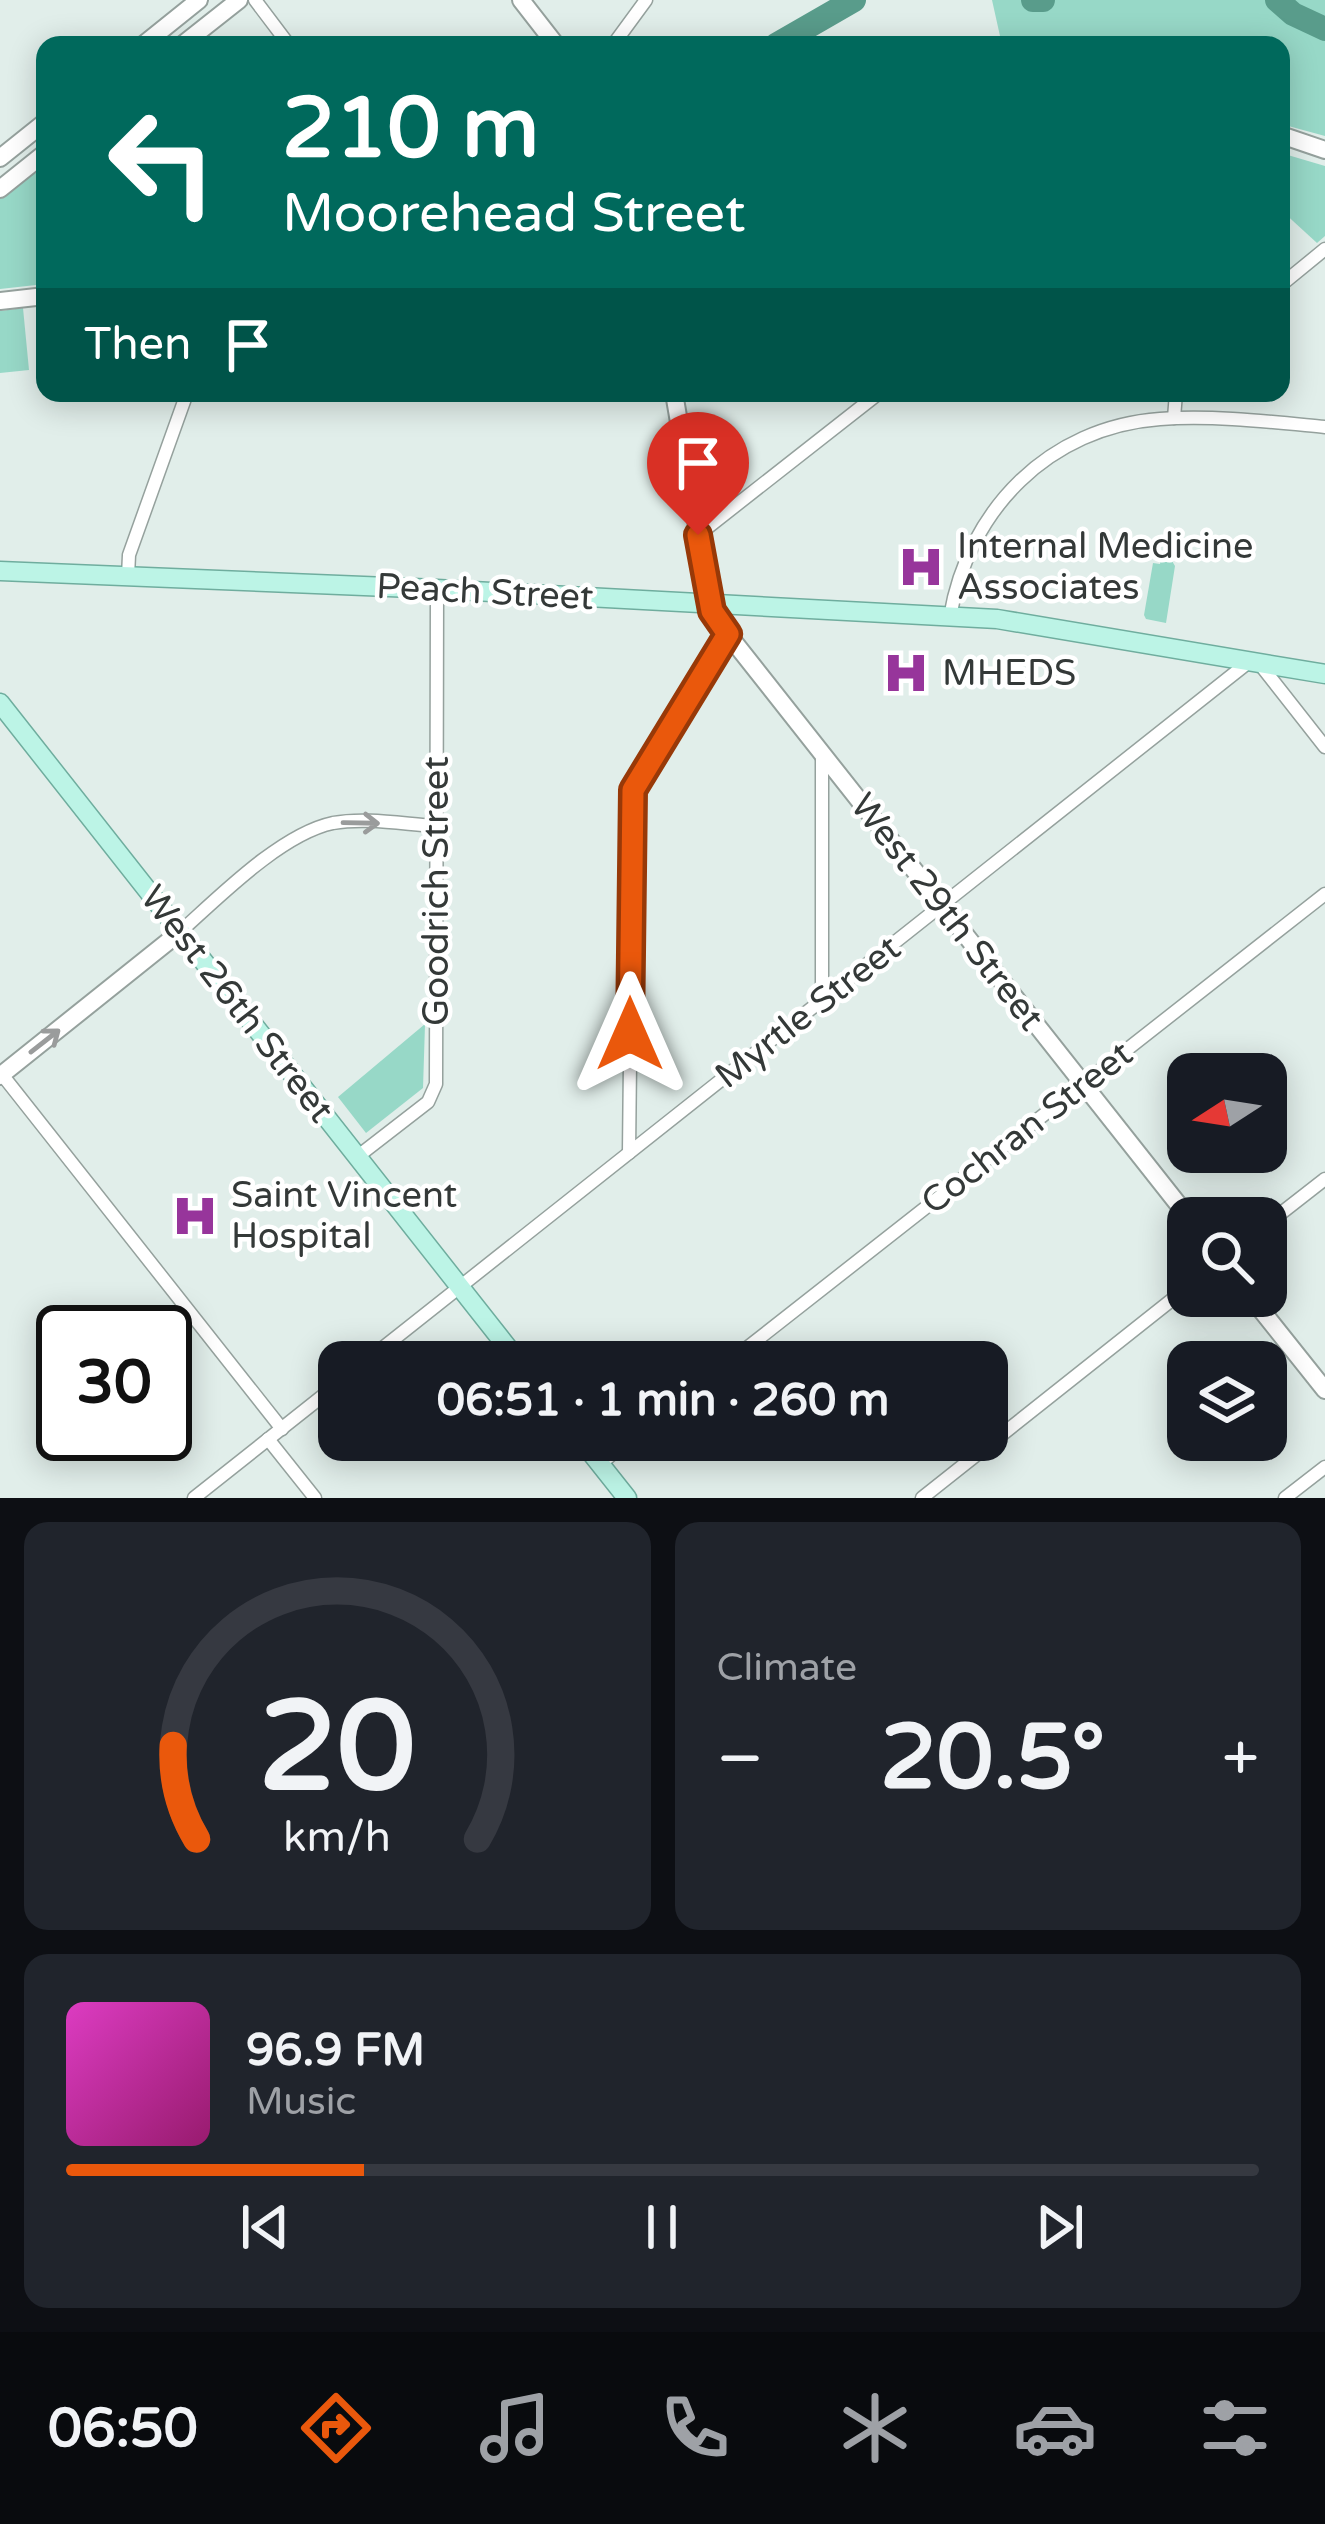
<!DOCTYPE html>
<meta charset="utf-8">
<style>
:root{--surface:#171b24;--page:#20242c;--text:#f1f3f6;--muted:#9ea1a6;--line:#363941;--accent:#ea580c}
body{margin:0;font-family:"Varela Round",sans-serif;background:var(--page);color:var(--text);height:100vh;display:flex;flex-direction:column;font-size:45px;white-space:nowrap}
*{box-sizing:border-box;margin:0}
p{font-size:39px;color:var(--muted)}
.icon{flex:none;width:66px;height:66px;fill:none;stroke:currentColor;stroke-width:2;stroke-linecap:round;stroke-linejoin:round}
.map{position:relative;height:1498px;overflow:hidden}
.side{display:flex;flex-direction:column;gap:24px;padding:24px;background:#0d0f14;flex:1}
.side>*{flex:none}
.banner{position:absolute;left:36px;top:36px;width:1254px;height:366px;border-radius:24px;box-shadow:0 6px 30px #0003;background:#00695c;color:#fff;overflow:hidden}
.needle{width:78px;rotate:258deg}
.fabs{position:absolute;left:1167px;top:1053px;display:grid;gap:24px}
.fabs a{display:grid;place-items:center;width:120px;height:120px;border-radius:24px;background:var(--surface);box-shadow:0 6px 30px #0003;font-size:60px}
.speed{position:absolute;left:36px;top:1305px;display:flex;gap:24px;font-size:60px;font-weight:700;text-align:center}
.speed>*{display:grid;place-content:center;width:156px;height:156px;border-radius:50%;background:var(--surface);box-shadow:0 6px 30px #0003;line-height:1}
.speed .limit{border:6px solid #111;border-radius:18px;background:#fff;color:#111}
.pin{position:absolute;display:grid;place-items:center;width:102px;height:102px;color:#fff;margin:-123px -51px;border-radius:50% 50% 50% 0;rotate:-45deg;box-shadow:0 0 12px #0007}
.pin .icon{rotate:45deg}
.me{position:absolute;width:132px;margin:-66px;rotate:0deg;stroke-linejoin:round;filter:drop-shadow(0 0 9px #0008)}
.turn{display:flex;align-items:center;gap:42px;height:252px;padding:0 48px;font-size:54px}
.turn .icon{width:156px;height:156px;stroke-width:2.5}
.turn b{display:block;font-size:84px;line-height:102px}
.then{display:flex;align-items:center;height:114px;padding:0 48px;background:#0003;gap:24px;font-size:45px}
.big{font-size:90px;font-weight:700;line-height:1.1}
.side .widget{flex:1;display:flex;flex-direction:column;justify-content:center;gap:18px;min-width:0;padding:0 42px;border-radius:24px;background:var(--page)}
.side .dial{align-items:center;gap:0}
.dial svg{height:312px;overflow:visible;fill:none;stroke:var(--line);stroke-width:7;stroke-linecap:round;text-anchor:middle}
.dial text{fill:var(--text);stroke:none}
.song{display:flex;align-items:center;gap:36px}
.cover{width:144px;height:144px;border-radius:18px;background:linear-gradient(135deg,hsl(310 70% 55%),hsl(320 70% 35%))}
.played{height:12px;border-radius:6px;background:linear-gradient(90deg,var(--accent) 25%,var(--line) 25%)}
.keys{display:flex;justify-content:space-around;direction:ltr}
.heat{display:flex;justify-content:space-between;align-items:center;font-size:66px;direction:ltr}
.side .tiles{flex:1;display:grid;gap:24px;grid-template-columns:1fr 1fr}
.widget:last-child{grid-column:span 2}
.trip{position:absolute;left:318px;top:1341px;width:690px;height:120px;border-radius:24px;background:var(--surface);box-shadow:0 6px 30px #0003;font-weight:700;line-height:120px;text-align:center}
.dock{display:flex;height:192px;justify-content:space-around;align-items:center;background:#090b0e;color:var(--muted)}
.dock .icon{width:84px;height:84px}
.dock .on{color:var(--accent)}
.dock b{font-size:54px;color:var(--text)}
.map>svg:first-child{display:block}
.green{fill:#97d8c7}
.lines{fill:none;stroke-linecap:round;stroke-linejoin:round}
.river{stroke:#599c8b;stroke-width:24}
.street-casing{stroke:#95a19d;stroke-width:15}
.secondary-casing{stroke:#95a19d;stroke-width:20}
.primary-casing{stroke:#6fad9e;stroke-width:21}
.street{stroke:#fff;stroke-width:12}
.secondary{stroke:#fff;stroke-width:16}
.primary{stroke:#bcf4e6;stroke-width:18}
.oneway{stroke:#9a9c9c}
.route-casing{stroke:#983908;stroke-width:30}
.route{stroke:#ea580c;stroke-width:21}
.labels{text-anchor:middle;dominant-baseline:central;stroke-width:9;stroke-linejoin:round;paint-order:stroke}
.poi-label{font-size:36px;fill:#343938;stroke:#fff;text-anchor:start}
.street-label{font-size:36px;fill:#343938;stroke:#fff}
</style>
<div class="map">
<svg width="1325" height="1498" viewBox="0 0 1325 1498">
<rect width="100%" height="100%" fill="#e1eeea"/>
<g class="green">
<polygon points="992,0 1325,0 1325,136 1281,124 1281,45 1002,45"/>
<polygon points="1281,153 1325,166 1325,236 1317,243 1281,210"/>
<polygon points="45,162 45,284 0,289 0,196"/>
<polygon points="23,308 29,370 0,373 0,311"/>
<polygon points="1161,559 1172,561 1175,566 1166,623 1146,619 1144,615 1153,563 1160,564"/>
<polygon points="425,1024 423,1088 366,1133 338,1097"/>
</g>
<g class="lines">
<g class="river">
<polyline points="1033,0 1043,0"/>
<polyline points="1277,0 1293,14 1325,29"/>
<polyline points="776,45 854,0"/>
</g>
<g class="street-casing">
<g id="street">
<polyline points="255,0 289,45"/>
<polyline points="613,45 646,0"/>
<polyline points="1281,285 1325,249"/>
<polyline points="1174,418 1176,393"/>
<polyline points="698,535 879,393"/>
<polyline points="128,576 129,555 187,393"/>
<path d="M950,617c18,-107 99,-190 210,-198 53,-4 112,3 165,8"/>
<polyline points="1259,663 1325,747"/>
<polyline points="822,754 822,1000"/>
<path d="M180,932c39,-35 101,-98 153,-109 32,-6 70,1 103,3"/>
<polyline points="0,1072 282,1429"/>
<polyline points="629,1153 633,790 728,634"/>
<polyline points="357,1157 428,1102 436,1084 437,589"/>
<polyline points="1266,1225 1325,1179"/>
<polyline points="365,1362 1250,661"/>
<polyline points="729,1362 1325,894"/>
<polyline points="268,1439 315,1498"/>
<polyline points="600,1464 630,1440"/>
<polyline points="194,1498 339,1383"/>
<polyline points="922,1498 1188,1287"/>
<polyline points="1285,1498 1325,1467"/>
</g>
</g>
<g class="secondary-casing">
<g id="secondary">
<polyline points="521,0 556,45"/>
<polyline points="143,45 199,0"/>
<polyline points="182,45 239,0"/>
<polyline points="1281,135 1325,150"/>
<polyline points="0,158 45,122"/>
<polyline points="0,189 45,153"/>
<polyline points="0,301 45,296"/>
<polyline points="674,393 710,603 719,623 1189,1218"/>
<polyline points="0,1076 180,932"/>
<polyline points="1250,1296 1325,1390"/>
</g>
</g>
<g class="primary-casing">
<g id="primary">
<polyline points="0,571 437,589 997,619 1325,674"/>
<polyline points="0,703 519,1362"/>
<polyline points="581,1440 627,1498"/>
</g>
</g>
<use href="#street" class="street"/>
<use href="#secondary" class="secondary"/>
<use href="#primary" class="primary"/>
</g>
<defs><path id="oneway-shaft" d="M-6 0H5M1.5-3L5.5 0L1.5 3" fill="none" stroke-width="1.6" stroke-linecap="round" stroke-linejoin="round" transform="scale(3)"/></defs>
<g class="oneway">
<use href="#oneway-shaft" transform="translate(361 823) rotate(1)"/>
<use href="#oneway-shaft" transform="translate(45 1041) rotate(-38)"/>
</g>
<g class="lines">
<g class="route-casing">
<polyline id="route" points="630,1034 633,790 728,634 712,611 698,535"/>
</g>
<use href="#route" class="route"/>
</g>
<defs>
<g id="hospital-bare" transform="scale(3.6)"><path d="M-5-5h3v3.5h4V-5h3V5h-3V1.5h-4V5h-3Z" fill="#97359b" stroke="#fff" stroke-width="2.5" paint-order="stroke"/></g>
</defs>
<g fill-rule="evenodd">
<use href="#hospital-bare" x="921" y="567"/>
<use href="#hospital-bare" x="906" y="673"/>
<use href="#hospital-bare" x="195" y="1216"/>
</g>
<g class="labels">
<g class="poi-label">
<text x="957" y="546">Internal Medicine<tspan x="957" dy="41">Associates</tspan></text>
<text x="942" y="673">MHEDS</text>
<text x="231" y="1195">Saint Vincent<tspan x="231" dy="41">Hospital</tspan></text>
</g>
<g class="street-label">
<text transform="translate(485 592) rotate(3)">Peach Street</text>
<text transform="translate(436 891) rotate(-90)">Goodrich Street</text>
<text transform="translate(947 912) rotate(52)">West 29th Street</text>
<text transform="translate(237 1004) rotate(52)">West 26th Street</text>
<text transform="translate(808 1012) rotate(-38)">Myrtle Street</text>
<text transform="translate(1027 1128) rotate(-38)">Cochran Street</text>
</g>
</g>
</svg>
<div class="fabs">
<a><svg class="needle" viewBox="-14 -14 28 28"><path d="M0-13l5 13h-10z" fill="#e53935"/><path d="M0 13l5-13h-10z" fill="#9ea1a6"/></svg></a>
<a><svg class="icon" aria-label="search" viewBox="0 0 24 24"><circle cx="10" cy="10" r="6"/><path d="M15 15l6 6"/></svg></a>
<a><svg class="icon" aria-label="layers" viewBox="0 0 24 24"><path d="M12 4l9 5-9 5-9-5zM3 14l9 5 9-5"/></svg></a>
</div>
<div class="speed"><div class="limit">30</div></div>
<div class="pin" style="left:698px;top:535px;background:#d93025"><svg class="icon" aria-label="arrive" viewBox="0 0 24 24"><path d="M6 21V4h12l-3 4 3 4H6"/></svg></div>
<svg class="me" style="left:630px;top:1034px" viewBox="-20 -20 40 40"><path d="M0-17L14 15 0 8-14 15z" fill="#ea580c" stroke="#fff" stroke-width="4"/></svg>
<div class="trip">06:51 · 1 min · 260 m</div>
<div class="banner">
<div class="turn"><svg class="icon" aria-label="left" viewBox="0 0 24 24"><path d="M17 20v-9H6M10 6l-5 5 5 5"/></svg><div><b>210 m</b>Moorehead Street</div></div>
<div class="then">Then<svg class="icon" aria-label="arrive" viewBox="0 0 24 24"><path d="M6 21V4h12l-3 4 3 4H6"/></svg></div>
</div>
</div>
<section class="side">
<div class="tiles">
<div class="widget dial"><svg viewBox="0 0 100 80">
<path d="M14 69A42 42 0 1 1 86 69"/>
<path d="M14 69A42 42 0 0 1 8 45" stroke="#ea580c"/>
<text x="50" y="56" font-size="32" font-weight="700">20</text>
<text x="50" y="72" font-size="11">km/h</text>
</svg></div>
<div class="widget"><p>Climate</p>
<div class="heat"><a>−</a><b class="big">20.5°</b><a>+</a></div>
</div>
<div class="widget">
<div class="song"><i class="cover"></i><div><b>96.9 FM</b><p>Music</p></div></div>
<div class="played"></div>
<div class="keys"><svg class="icon" aria-label="previous" viewBox="0 0 24 24"><path d="M18 5L8 12l10 7zM5 5v14"/></svg><svg class="icon" aria-label="pause" viewBox="0 0 24 24"><path d="M8 5v14M16 5v14"/></svg><svg class="icon" aria-label="next" viewBox="0 0 24 24"><path d="M6 5l10 7-10 7zM19 5v14"/></svg></div>
</div>
</div>
</section>
<nav class="dock">
<b>06:50</b>
<svg class="icon on" aria-label="directions" viewBox="0 0 24 24"><path d="M12 3l9 9-9 9-9-9zM9 14v-3h6M13 9l2 2-2 2"/></svg>
<svg class="icon" aria-label="music" viewBox="0 0 24 24"><path d="M9 18V5l10-2v13"/><circle cx="6" cy="18" r="3"/><circle cx="16" cy="16" r="3"/></svg>
<svg class="icon" aria-label="phone" viewBox="0 0 24 24"><path d="M5 4h4l2 5-3 2q2 4 5 5l2-3 5 2v4C11 20 4 13 5 4z"/></svg>
<svg class="icon" aria-label="climate" viewBox="0 0 24 24"><path d="M12 3v18M4 7l16 10M4 17L20 7"/></svg>
<svg class="icon" aria-label="car" viewBox="0 0 24 24"><path d="M5 17H2v-5l4-1 3-4h7l3 4 3 1v5h-3M9 17h6M6 11h13"/><circle cx="7" cy="17" r="2"/><circle cx="17" cy="17" r="2"/></svg>
<svg class="icon" aria-label="filters" viewBox="0 0 24 24"><path d="M4 7h16M4 17h16"/><circle cx="9" cy="7" r="2"/><circle cx="15" cy="17" r="2"/></svg>
</nav>
